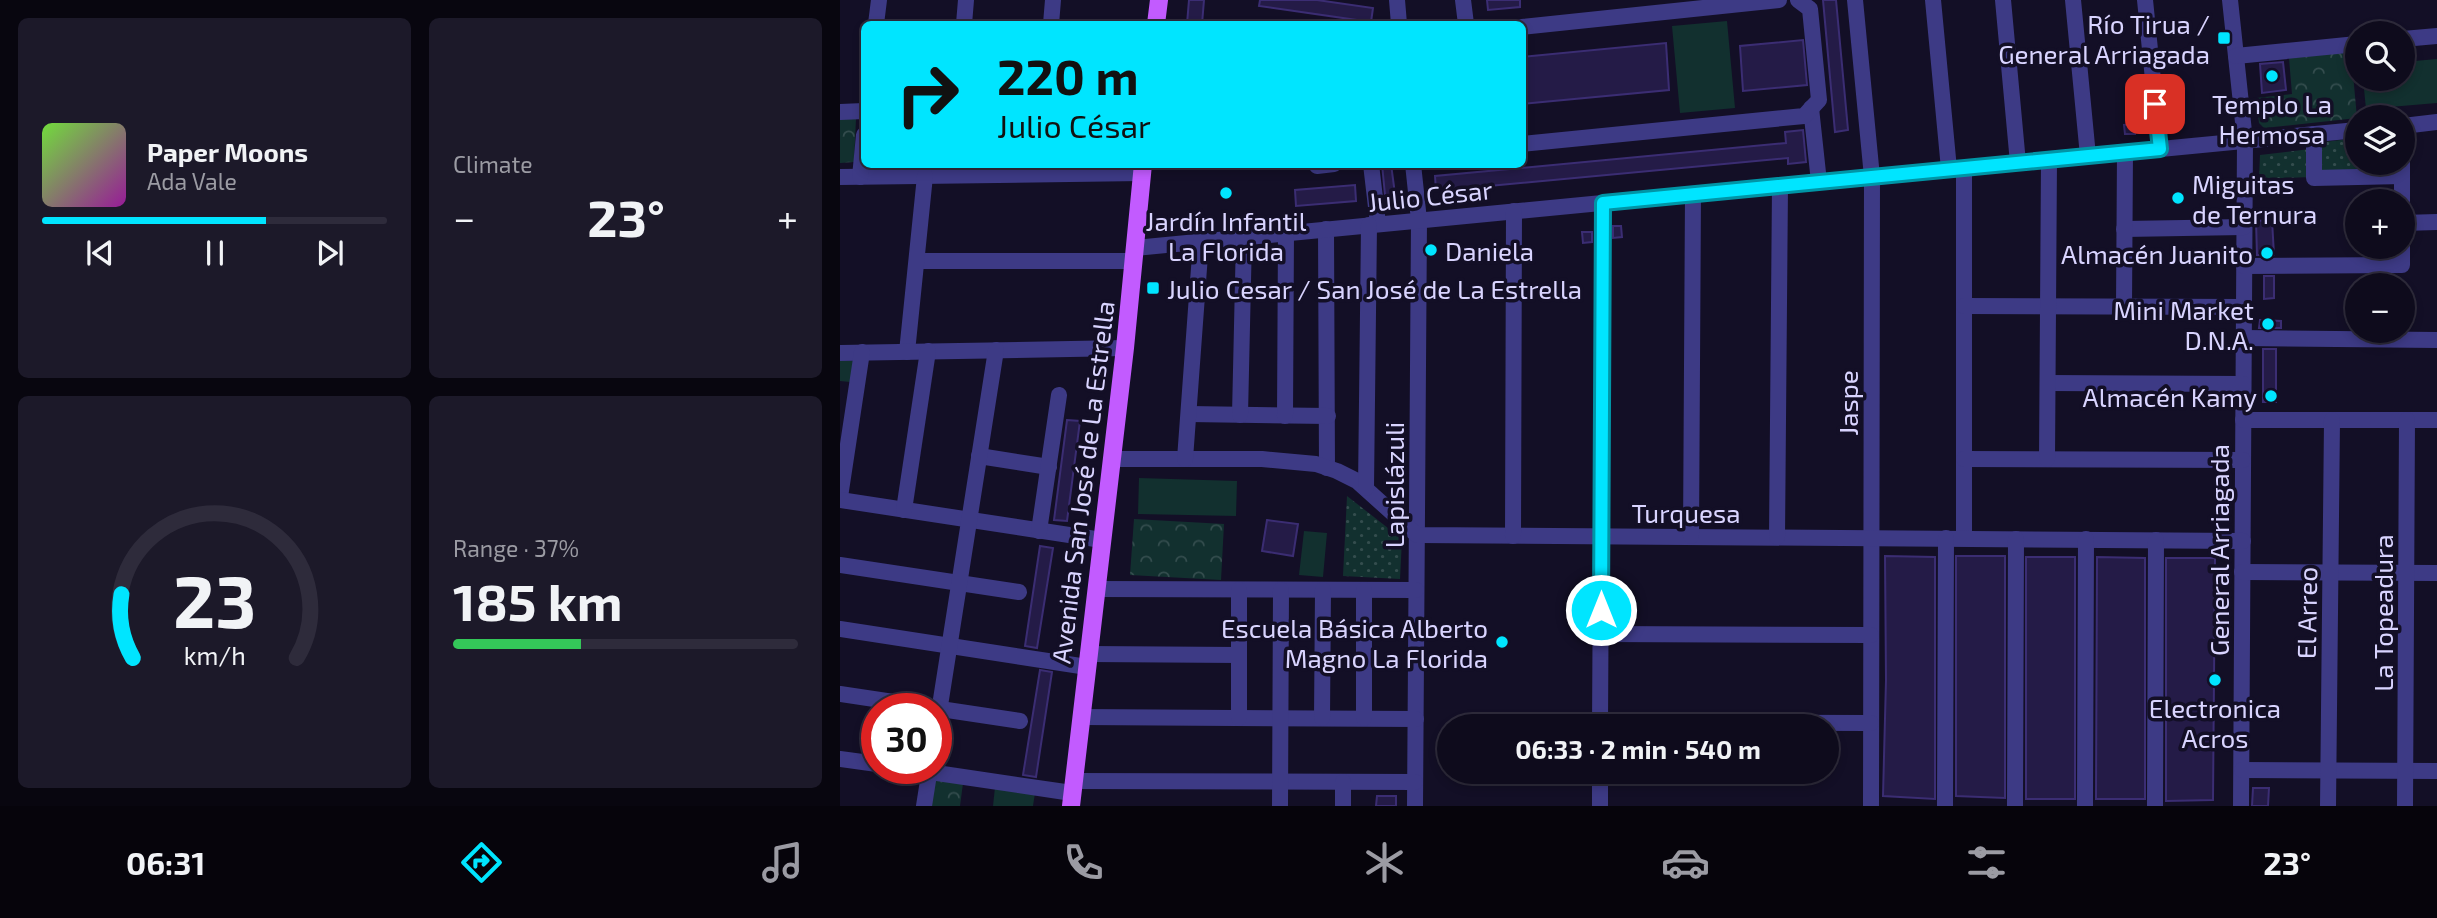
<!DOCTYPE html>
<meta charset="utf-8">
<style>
:root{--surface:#0e0b1c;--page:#1c1929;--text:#f1f3f6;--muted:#9b9ba3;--line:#2e2b3b;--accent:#00e5ff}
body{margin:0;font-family:"Exo 2",sans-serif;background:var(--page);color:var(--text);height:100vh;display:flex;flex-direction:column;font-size:26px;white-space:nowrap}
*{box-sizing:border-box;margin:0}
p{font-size:23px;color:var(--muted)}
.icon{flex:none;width:38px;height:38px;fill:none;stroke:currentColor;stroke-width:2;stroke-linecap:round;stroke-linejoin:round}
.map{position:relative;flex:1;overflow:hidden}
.side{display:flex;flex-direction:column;gap:18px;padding:18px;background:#08060f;width:840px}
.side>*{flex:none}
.guide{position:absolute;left:21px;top:21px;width:665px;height:147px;border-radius:10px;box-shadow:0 4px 10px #0003,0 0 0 2px var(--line);background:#00e5ff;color:#111;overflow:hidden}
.fabs{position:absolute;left:1505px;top:21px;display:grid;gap:14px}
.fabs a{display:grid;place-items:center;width:70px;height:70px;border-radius:50%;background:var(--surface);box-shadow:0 4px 10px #0003,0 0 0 2px var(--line);font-size:35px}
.speed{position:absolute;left:21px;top:693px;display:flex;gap:14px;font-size:35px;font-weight:700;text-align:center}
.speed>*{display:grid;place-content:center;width:91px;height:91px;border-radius:50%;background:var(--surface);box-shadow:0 4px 10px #0003,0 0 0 2px var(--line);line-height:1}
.speed .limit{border:10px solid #d22;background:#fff;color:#111}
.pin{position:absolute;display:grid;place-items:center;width:60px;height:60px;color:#fff;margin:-30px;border-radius:14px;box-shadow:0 4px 10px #0006}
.me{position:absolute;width:77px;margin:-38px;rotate:0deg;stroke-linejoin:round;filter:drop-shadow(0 0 5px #0008)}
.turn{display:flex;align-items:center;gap:24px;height:147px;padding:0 21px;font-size:32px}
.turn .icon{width:91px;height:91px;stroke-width:2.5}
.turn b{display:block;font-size:49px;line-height:60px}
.big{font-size:52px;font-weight:700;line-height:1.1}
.side .card{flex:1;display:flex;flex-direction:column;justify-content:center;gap:10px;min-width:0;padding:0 24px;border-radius:10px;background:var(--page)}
.side .dial{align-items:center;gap:0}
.dial svg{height:182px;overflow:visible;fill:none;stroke:var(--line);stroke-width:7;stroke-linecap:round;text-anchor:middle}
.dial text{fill:var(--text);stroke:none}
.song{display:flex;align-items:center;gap:21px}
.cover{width:84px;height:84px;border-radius:10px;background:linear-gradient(135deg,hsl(100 70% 55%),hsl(300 70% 35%))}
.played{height:7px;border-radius:4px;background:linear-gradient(90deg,var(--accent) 65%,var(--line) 65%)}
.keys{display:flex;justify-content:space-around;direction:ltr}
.heat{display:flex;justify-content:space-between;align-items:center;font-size:38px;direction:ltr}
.charge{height:10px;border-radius:5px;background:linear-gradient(90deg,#34c759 37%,var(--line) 0)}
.side .tiles{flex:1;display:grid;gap:18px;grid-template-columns:repeat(2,1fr)}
.trip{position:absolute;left:597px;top:714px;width:402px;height:70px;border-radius:35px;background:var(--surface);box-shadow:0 4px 10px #0003,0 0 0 2px var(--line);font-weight:700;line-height:70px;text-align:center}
.menu{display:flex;height:112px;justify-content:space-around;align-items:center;background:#06040b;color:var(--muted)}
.menu .icon{width:49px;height:49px}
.menu .current{color:var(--accent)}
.menu b{font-size:32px;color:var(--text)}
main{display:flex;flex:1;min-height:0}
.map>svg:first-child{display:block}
.grass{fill:url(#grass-dots)}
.forest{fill:url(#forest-crowns)}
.garden{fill:#12302f}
.building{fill:#241b47;stroke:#3b2d73;stroke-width:2}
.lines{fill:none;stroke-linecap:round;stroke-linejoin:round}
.minor{stroke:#3d3a85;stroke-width:16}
.major{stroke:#c25bff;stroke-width:18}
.route-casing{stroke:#0095a6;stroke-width:18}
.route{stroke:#00e5ff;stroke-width:12}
.poi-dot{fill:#00e5ff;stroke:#130f26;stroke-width:2.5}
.labels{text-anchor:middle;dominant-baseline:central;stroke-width:7;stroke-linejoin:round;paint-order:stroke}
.poi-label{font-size:26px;fill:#d9d4ff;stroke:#130f26;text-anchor:end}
.street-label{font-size:26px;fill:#d9d4ff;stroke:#130f26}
</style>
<main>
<section class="side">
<div class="tiles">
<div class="card">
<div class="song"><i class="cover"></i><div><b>Paper Moons</b><p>Ada Vale</p></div></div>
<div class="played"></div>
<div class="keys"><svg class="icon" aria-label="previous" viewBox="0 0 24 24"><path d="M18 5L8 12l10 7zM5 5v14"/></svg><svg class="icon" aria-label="pause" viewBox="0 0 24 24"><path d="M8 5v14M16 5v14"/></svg><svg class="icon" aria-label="next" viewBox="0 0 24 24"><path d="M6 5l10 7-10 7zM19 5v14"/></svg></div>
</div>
<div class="card"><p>Climate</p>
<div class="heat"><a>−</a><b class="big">23°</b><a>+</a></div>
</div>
<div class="card dial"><svg viewBox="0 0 100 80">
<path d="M14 69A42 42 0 1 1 86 69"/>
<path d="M14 69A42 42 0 0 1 9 41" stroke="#00e5ff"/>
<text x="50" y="56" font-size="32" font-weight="700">23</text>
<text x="50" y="72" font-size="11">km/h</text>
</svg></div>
<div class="card"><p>Range · 37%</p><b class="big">185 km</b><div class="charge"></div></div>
</div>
</section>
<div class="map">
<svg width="1597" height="806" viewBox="0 0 1597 806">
<defs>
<pattern id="grass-dots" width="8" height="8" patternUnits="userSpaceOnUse" patternTransform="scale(1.75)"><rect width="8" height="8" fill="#12302f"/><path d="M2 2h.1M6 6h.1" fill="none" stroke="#344d4e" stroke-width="1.8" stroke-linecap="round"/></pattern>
<pattern id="forest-crowns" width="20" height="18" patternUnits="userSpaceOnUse" patternTransform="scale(1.75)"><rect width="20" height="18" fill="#12302f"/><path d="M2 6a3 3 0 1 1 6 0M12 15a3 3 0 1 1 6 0" fill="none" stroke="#344d4e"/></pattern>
</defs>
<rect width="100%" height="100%" fill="#130f26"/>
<g class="grass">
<polygon points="1517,138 1517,163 1556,163 1556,173 1477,174 1477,143"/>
<polygon points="1470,149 1470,177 1419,179 1420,155"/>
<polygon points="507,496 562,539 560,579 503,576"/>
</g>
<g class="forest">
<polygon points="1511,52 1517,118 1424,128 1419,123 1416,98 1452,94 1449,58"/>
<polygon points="0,118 16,118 14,162 0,163"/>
<polygon points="0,361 14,361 11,382 0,381"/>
<polygon points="294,519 384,524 381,580 290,575"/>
<polygon points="94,778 123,783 120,806 90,806"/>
</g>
<g class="garden">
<polygon points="887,21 895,108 840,113 832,26"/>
<polygon points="1597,59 1597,103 1526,109 1523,79 1563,79 1563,62"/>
<polygon points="299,478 397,481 396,516 298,514"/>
<polygon points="464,531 487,533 483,577 459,575"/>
<polygon points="155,787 195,793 193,806 153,806"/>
</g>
<g class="building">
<polygon points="349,0 364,0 362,24 347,24"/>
<polygon points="420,0 477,0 533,8 531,22 419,6"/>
<polygon points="647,0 680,0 680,7 648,10"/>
<polygon points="983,0 996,0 1008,130 995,132"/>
<polygon points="963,40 967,85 903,91 900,46"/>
<polygon points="826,43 829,90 682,104 682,57"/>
<polygon points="1443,62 1446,90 1422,93 1420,64"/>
<polygon points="1295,124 1295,134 1285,134 1284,125"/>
<polygon points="963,130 966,162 948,164 948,158 596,191 595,176 946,143 945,132"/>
<polygon points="542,164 551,164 555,194 545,195"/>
<polygon points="515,185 516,201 456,206 455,190"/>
<polygon points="1432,220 1434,255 1417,255 1416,221"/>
<polygon points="773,226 781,226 782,237 773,238"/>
<polygon points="742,232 752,232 752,242 743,243"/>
<polygon points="1424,276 1434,276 1434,298 1424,299"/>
<polygon points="1420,320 1441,321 1441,328 1419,328"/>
<rect x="1423" y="349" width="13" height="53"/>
<polygon points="227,420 240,421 227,521 214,520"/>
<polygon points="427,520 458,524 453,556 422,551"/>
<polygon points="200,546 213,548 197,648 185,646"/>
<polygon points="1045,556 1095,557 1095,799 1043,796 1046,680"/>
<polygon points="1116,556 1165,556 1165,798 1116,796"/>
<rect x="1186" y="557" width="49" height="242"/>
<polygon points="1257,557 1305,558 1305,799 1256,799"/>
<polygon points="1326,558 1375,558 1373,800 1326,801"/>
<polygon points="200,670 212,672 196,777 183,775"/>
<polygon points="1413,788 1429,788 1428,806 1412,806"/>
<polygon points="537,796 556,796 556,806 536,806"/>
</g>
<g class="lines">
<g class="minor">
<polyline points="557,0 559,24"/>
<polyline points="623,0 626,24"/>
<polyline points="1015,0 1032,177 1031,806"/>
<polyline points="1093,0 1109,169"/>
<polyline points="1163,0 1178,163"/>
<polyline points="1233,0 1248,156"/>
<polyline points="1305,0 1320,149"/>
<polyline points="1390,0 1405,141 1401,806"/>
<polyline points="36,24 39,0"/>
<polyline points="124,24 126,0"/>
<polyline points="211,24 213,0"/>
<polyline points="682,27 939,0"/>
<polyline points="1563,39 1597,36"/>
<polyline points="1396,56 1517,44"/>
<polyline points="971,108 979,182"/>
<polyline points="0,112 24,111"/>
<polyline points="1563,126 1597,122"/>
<polyline points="1474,134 1474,178 1562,176"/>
<polyline points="682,144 964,116 979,100 970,9 958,0"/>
<polyline points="1562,163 1562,201"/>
<polyline points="531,164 538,224"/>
<polyline points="573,164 579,220 575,806"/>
<polyline points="477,166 494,164"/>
<polyline points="1124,168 1124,538"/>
<polyline points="0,177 302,173"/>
<polyline points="20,177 24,135"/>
<polyline points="1563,223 1597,222"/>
<polyline points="486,229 487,468"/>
<polyline points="1284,229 1404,227"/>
<polyline points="295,248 1517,130"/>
<polyline points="77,261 294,261"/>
<polyline points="1404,266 1562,265 1562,247"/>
<polyline points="1124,306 1404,307"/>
<polyline points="1284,307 1285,152"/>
<polyline points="1404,338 1597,340"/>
<polyline points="67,352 85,176"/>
<polyline points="0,353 285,348"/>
<polyline points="1208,383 1403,384"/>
<polyline points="349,414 488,416"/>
<polyline points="400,415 404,237"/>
<polyline points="445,416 446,233"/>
<polyline points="1403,420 1597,420"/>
<polyline points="139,456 209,467"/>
<polyline points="272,459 422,459 476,464 497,471 517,481 577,535 1403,541"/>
<polyline points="345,459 361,241"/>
<polyline points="1124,459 1403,460"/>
<polyline points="1207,459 1209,160"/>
<polyline points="526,488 529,225"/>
<polyline points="0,497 22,352"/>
<polyline points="0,500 262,540"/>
<polyline points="64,510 88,351"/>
<polyline points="199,531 219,395"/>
<polyline points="673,536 674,211"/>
<polyline points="851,536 853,194"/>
<polyline points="937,537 940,186"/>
<polyline points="0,565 179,592"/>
<polyline points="1402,572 1597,573"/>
<polyline points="256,589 576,590"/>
<polyline points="0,629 247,667"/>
<polyline points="760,634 1031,635"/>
<polyline points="249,654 399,655"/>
<polyline points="0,694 180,721"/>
<polyline points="241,717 576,719"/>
<polyline points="399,718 399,590"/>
<polyline points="482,718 483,590"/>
<polyline points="524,718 524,590"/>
<polyline points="760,722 1031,723"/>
<polyline points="760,726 763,203"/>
<polyline points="96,731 156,350"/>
<polyline points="0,759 37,764"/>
<polyline points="63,768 232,793"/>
<polyline points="1402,770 1597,771"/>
<polyline points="234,781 575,782"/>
<polyline points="84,806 90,768"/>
<polyline points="440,806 441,590"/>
<polyline points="503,806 503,782"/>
<polyline points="760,806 760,772"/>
<polyline points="1105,806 1106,538"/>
<polyline points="1175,806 1176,539"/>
<polyline points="1245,806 1246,539"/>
<polyline points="1315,806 1316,540"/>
<polyline points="1488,806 1492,420"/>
<polyline points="1565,806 1567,420"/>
</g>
<g class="major">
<polyline points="316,24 319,0"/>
<polyline points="231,806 285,348 303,164"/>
</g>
</g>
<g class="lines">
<g class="route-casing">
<polyline id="route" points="761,610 763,203 1320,149 1315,104"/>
</g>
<use href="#route" class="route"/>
</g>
<g class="poi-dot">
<rect x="1377" y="31" width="14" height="14" rx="3.5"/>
<circle cx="1432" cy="76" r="7"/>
<circle cx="386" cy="193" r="7"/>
<circle cx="1338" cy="198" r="7"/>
<circle cx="591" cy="250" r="7"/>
<circle cx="1427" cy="253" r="7"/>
<rect x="306" y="281" width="14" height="14" rx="3.5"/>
<circle cx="1428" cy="324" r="7"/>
<circle cx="1431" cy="396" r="7"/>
<circle cx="662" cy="642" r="7"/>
<circle cx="1375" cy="680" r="7"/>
</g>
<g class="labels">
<g class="poi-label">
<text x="1370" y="23">Río Tirua /<tspan x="1370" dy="30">General Arriagada</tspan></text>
<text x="1432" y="103" text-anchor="middle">Templo La<tspan x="1432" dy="30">Hermosa</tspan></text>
<text x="1352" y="183" text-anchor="start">Miguitas<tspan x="1352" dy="30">de Ternura</tspan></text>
<text x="386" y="220" text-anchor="middle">Jardín Infantil<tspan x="386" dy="30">La Florida</tspan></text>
<text x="605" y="250" text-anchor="start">Daniela</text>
<text x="1413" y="253">Almacén Juanito</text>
<text x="327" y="288" text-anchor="start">Julio Cesar / San José de La Estrella</text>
<text x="1414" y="309">Mini Market<tspan x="1414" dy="30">D.N.A.</tspan></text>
<text x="1417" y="396">Almacén Kamy</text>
<text x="648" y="627">Escuela Básica Alberto<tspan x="648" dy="30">Magno La Florida</tspan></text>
<text x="1375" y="707" text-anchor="middle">Electronica<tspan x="1375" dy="30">Acros</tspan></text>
</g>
<g class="street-label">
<text transform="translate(590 195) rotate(-6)">Julio César</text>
<text transform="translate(1007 403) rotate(-90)">Jaspe</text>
<text transform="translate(242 482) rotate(-83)">Avenida San José de La Estrella</text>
<text transform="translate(553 485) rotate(-90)">Lapislázuli</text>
<text x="846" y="512">Turquesa</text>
<text transform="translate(1378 550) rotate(-90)">General Arriagada</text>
<text transform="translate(1466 613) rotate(-89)">El Arreo</text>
<text transform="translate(1542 613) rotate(-90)">La Topeadura</text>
</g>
</g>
</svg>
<div class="fabs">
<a><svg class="icon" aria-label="search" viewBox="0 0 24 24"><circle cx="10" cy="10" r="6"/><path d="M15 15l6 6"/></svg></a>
<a><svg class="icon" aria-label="layers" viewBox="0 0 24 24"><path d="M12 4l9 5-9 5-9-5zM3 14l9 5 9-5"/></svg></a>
<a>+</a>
<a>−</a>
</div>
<div class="speed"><div class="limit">30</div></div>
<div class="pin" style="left:1315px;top:104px;background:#d93025"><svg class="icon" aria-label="arrive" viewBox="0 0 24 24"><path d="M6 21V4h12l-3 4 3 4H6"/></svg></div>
<svg class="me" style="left:761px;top:610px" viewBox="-20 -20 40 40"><circle r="17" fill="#00e5ff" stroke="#fff" stroke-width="3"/><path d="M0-11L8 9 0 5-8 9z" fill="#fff"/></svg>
<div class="trip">06:33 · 2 min · 540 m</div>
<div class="guide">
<div class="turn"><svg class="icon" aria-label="right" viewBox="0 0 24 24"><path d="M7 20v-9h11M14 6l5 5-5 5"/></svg><div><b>220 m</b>Julio César</div></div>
</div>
</div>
</main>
<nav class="menu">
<b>06:31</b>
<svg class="icon current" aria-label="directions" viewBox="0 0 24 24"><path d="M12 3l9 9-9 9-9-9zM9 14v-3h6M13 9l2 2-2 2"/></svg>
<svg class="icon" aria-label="music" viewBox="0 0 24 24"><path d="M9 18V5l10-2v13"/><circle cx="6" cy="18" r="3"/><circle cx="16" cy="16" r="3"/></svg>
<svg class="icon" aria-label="phone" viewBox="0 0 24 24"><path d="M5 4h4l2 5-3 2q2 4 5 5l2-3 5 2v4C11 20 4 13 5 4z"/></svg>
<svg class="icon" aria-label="climate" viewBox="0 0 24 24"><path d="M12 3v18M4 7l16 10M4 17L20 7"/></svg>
<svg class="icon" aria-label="car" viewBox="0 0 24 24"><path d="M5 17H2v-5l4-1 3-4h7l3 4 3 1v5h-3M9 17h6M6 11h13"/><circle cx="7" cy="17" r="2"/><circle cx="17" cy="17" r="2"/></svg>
<svg class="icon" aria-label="filters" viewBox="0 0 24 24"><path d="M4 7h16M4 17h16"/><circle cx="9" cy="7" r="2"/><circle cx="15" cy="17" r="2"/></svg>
<b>23°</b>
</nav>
